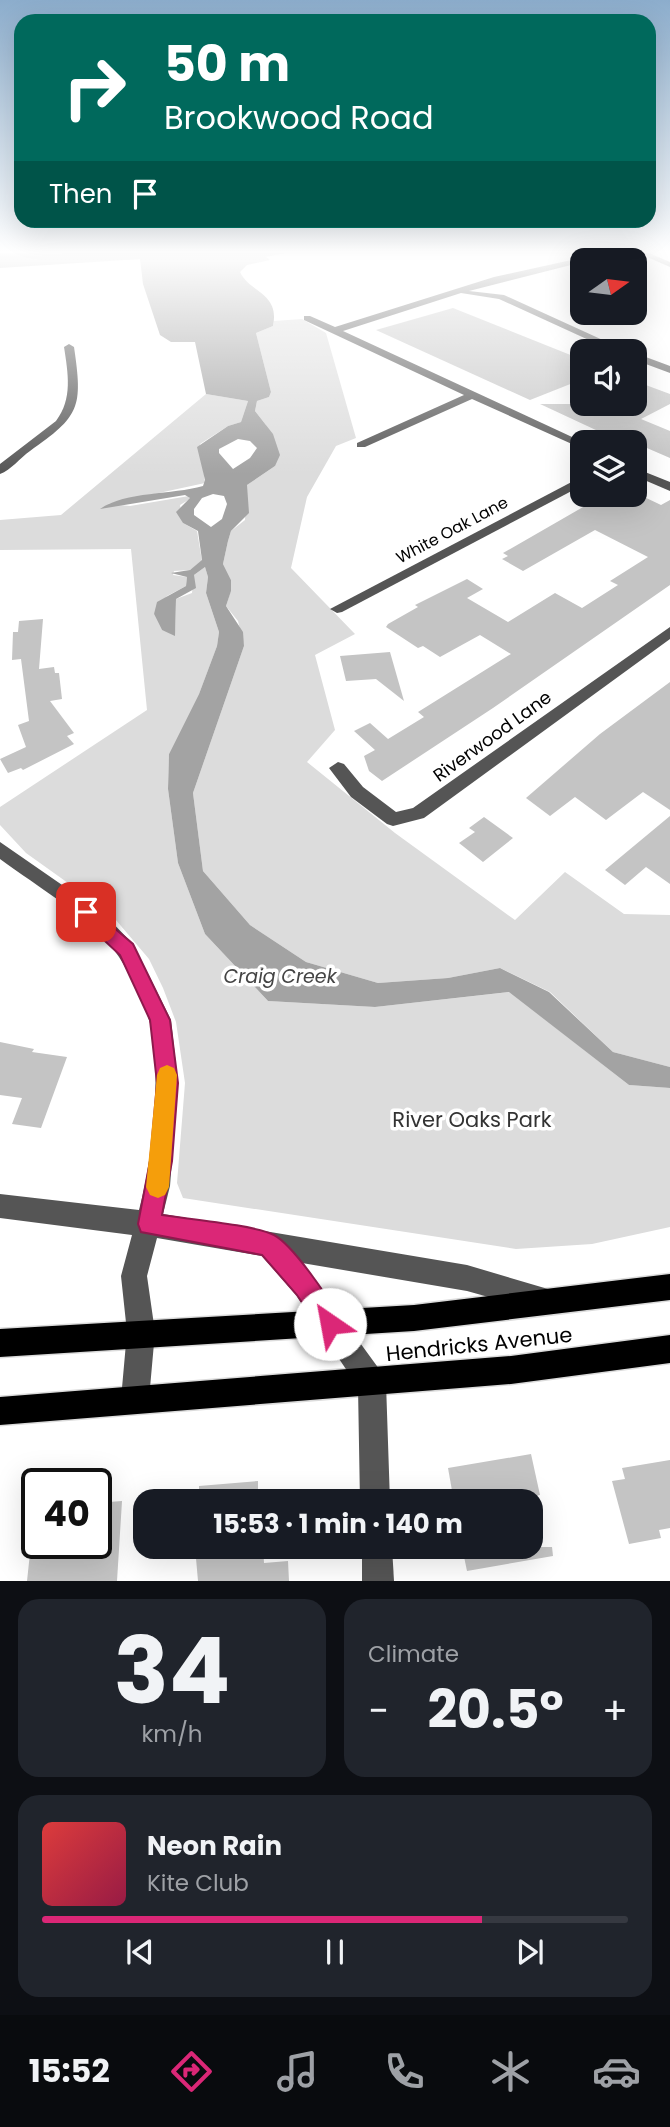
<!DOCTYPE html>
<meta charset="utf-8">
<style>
:root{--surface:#171b24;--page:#20242c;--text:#f1f3f6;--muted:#9ea1a6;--line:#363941;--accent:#db2777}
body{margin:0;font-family:Poppins,sans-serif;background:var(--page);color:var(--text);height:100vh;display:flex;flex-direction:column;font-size:26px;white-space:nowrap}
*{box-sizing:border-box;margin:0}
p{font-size:23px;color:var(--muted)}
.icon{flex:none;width:38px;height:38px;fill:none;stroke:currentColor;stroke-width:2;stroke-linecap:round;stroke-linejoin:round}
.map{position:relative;height:1581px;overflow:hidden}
.side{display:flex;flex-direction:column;gap:18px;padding:18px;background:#0d0f14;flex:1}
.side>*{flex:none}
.hud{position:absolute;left:14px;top:14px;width:642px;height:214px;border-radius:21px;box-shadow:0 7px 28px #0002;background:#00695c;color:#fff;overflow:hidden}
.needle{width:46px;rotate:76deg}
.fabs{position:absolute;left:570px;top:248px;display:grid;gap:14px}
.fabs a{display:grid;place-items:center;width:77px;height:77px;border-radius:14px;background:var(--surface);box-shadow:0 7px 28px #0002;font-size:35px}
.speed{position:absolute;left:21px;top:1468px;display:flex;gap:14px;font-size:35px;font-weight:700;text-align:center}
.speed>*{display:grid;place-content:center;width:91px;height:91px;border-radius:50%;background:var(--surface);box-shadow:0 7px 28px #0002;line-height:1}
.speed .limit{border:4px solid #111;border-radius:10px;background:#fff;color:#111}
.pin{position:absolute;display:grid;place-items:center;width:60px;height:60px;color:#fff;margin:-30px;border-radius:14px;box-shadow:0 4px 10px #0006}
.me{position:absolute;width:77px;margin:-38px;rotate:327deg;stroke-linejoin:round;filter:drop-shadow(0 0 5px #0008)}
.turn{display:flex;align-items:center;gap:24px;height:147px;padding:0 35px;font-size:32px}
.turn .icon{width:91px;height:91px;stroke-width:2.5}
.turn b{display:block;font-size:49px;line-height:60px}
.then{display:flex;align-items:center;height:66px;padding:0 35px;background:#0003;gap:14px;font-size:26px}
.big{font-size:52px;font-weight:700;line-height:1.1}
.side .card{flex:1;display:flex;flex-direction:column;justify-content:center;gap:10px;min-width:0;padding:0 24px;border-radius:21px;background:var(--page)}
.side .dial{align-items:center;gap:0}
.dial b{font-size:91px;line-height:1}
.song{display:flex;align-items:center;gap:21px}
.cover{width:84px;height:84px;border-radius:10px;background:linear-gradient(135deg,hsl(0 70% 55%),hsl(340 70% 35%))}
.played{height:7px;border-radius:4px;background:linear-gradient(90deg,var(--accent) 75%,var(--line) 75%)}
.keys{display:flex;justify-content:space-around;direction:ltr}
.heat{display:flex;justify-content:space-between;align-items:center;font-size:38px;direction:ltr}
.side .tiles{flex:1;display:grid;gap:18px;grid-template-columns:1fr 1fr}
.card:last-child{grid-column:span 2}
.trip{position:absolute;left:133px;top:1489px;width:410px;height:70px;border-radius:21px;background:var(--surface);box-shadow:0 7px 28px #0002;font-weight:700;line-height:70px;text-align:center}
.tabs{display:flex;height:112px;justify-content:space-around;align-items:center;background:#090b0e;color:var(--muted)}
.tabs .icon{width:49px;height:49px}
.tabs .on{color:var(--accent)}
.tabs b{font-size:32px;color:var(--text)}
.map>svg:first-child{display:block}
.green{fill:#dcdcdc}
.water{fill:#a3a3a3;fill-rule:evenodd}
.building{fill:#c4c4c4}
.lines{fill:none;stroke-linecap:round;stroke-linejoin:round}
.major-casing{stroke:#dbdbdb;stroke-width:3}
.minor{fill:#555;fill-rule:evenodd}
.major{fill:#000;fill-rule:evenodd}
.route{fill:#db2777;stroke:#8e194d;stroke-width:2}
.slow{fill:#f59e0b}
.labels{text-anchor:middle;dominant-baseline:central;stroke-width:7;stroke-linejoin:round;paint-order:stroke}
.far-street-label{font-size:16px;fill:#000;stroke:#fff}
.street-label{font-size:18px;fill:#000;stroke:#fff}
.water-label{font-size:19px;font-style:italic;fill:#444;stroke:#fff}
.near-park-label{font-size:21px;fill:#333;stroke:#fff}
.near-street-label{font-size:21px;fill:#000;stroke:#fff}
</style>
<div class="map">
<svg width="670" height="1581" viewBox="0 0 670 1581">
<rect width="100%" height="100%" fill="#fff"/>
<g class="green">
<polygon points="302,319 326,333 356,438 336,446 307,497 291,568 355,634 315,655 335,730 307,762 395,833 515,920 565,872 624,914 670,915 670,1067 613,1052 550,992 500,968 448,978 378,983 306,962 250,925 203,871 193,793 244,646 238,621 226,606 231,590 231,580 223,564 228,541 231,531 245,520 247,485 275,466 266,425 255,411 257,401 269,397 271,392 256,333 273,326 274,321"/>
<polygon points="206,394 248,401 241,422 228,426 200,444 205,483 108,504 130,506 189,496 190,499 180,505 183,523 197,531 202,561 190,570 174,571 173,575 187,577 186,586 167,596 154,614 162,630 175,632 176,599 192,593 194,575 205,567 208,577 206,593 219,632 217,646 199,694 169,754 168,789 178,863 205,934 268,1001 375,1007 510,992 629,1085 670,1088 670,1227 592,1244 516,1249 183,1198 177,1183 185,1083 176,1022 163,988 149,959 110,913 26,853 0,825 0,807 147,710 131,549 0,550 0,520 61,515"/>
</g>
<path class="water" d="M0,253h285l-19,4 4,3 -23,5 -7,7c10,21 40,21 33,54l-17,7 15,59 -2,5 -12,4 -2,10 18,23 7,21 -5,11 -28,19 2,28 -18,18 -3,10 -5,23 8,16v11l-5,15 17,26 1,14 -51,147 10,78 47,54 56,37 72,21 70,-5 52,-10 49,24 64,60 57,15v21l-41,-3 -120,-93 -134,15 -107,-6 -63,-67 -27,-71 -10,-74 1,-35 30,-60 18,-48 2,-14 -13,-39 2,-16 -3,-10 -11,8 2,13 -20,11 -1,37 -13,-6 -8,-16 3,-12 29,-16 1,-9 -16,-4 19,-3 12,-10 -4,-29 -15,-8 -7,-11 14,-14 -5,-3 -85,14c26,-18 72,-14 103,-23l2,-6 -8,-33 31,-21 13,-4 7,-21 -42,-7 -11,-52h-24l-11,-7 -17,-51 -3,-25 -140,9zM238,439l12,2 7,7 -7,10 -17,11 -14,-16v-4zM213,494l11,2 3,8 -5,15 -11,8 -17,-12v-6l8,-11z"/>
<g class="building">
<polygon points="453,308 583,360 583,379 530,400 376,330"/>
<polygon points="635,381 670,394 670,404 641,419 670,431 670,458 610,432 598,431 540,404 607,404 635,416"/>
<polygon points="604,495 640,495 661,505 670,500 670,585 493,708 382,781 369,771 364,756 375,750 354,731 370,723 388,739 424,717 418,712 511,654 480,635 440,657 423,646 418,648 386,627 388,624 418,607 415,605 467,579 483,589 467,598 508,622 555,593 582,608 618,585 610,581 648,557 595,530 523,571 502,559 508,556 503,553"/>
<polygon points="43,619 39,669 54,667 55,673 59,673 62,699 50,701 74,733 67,736 74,744 23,770 21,768 8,773 0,759 26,747 18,725 29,721 21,659 12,660 13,632 18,632 19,621"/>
<polygon points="390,652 404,701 376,679 346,681 340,656"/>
<polygon points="670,682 670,810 643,792 606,820 575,797 550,816 526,798 600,734"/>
<polygon points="670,816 670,884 646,867 625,885 605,870"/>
<polygon points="484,817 513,838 483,862 459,843 475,832 469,828"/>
<polygon points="0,1042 34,1049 32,1052 67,1057 41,1128 12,1124 22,1098 0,1095"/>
<polygon points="531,1454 540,1495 504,1502 454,1502 448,1468"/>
<polygon points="670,1460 670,1528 659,1530 661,1538 629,1544 612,1481 625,1479 622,1468"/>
<polygon points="258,1481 258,1502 199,1502 199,1486"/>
<polygon points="122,1501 117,1581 27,1581 31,1544 96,1544 96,1503"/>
<polygon points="195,1547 263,1547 264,1563 288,1561 289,1581 198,1581"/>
<polygon points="462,1547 552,1547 553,1556 467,1571"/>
</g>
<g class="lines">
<g class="major-casing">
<g id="major">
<polygon points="670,1274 670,1300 414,1331 0,1357 0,1329 414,1305"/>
<polygon points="670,1335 670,1363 511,1384 0,1425 0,1397 511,1356"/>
</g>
</g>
<g class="minor">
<polygon points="603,253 618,253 469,291 504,295 629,352 615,352 499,299 461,293 343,331 585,443 583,443 583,449 472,399 365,447 357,447 357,443 464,395 304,320 304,316 310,316 335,327 494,277"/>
<polygon points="638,253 649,253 670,262 670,267"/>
<path d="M69,344l5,3c9,61 6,69 -44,104 -10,7 -19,19 -30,23v-10l56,-43c17,-22 12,-48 8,-74z"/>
<polygon points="635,353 670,366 670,373 635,360"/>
<polygon points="635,468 670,482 670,491 635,476"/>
<polygon points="583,476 583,485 342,612 337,613 330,609"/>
<polygon points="670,627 670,639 424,818 393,826 387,824 351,797 329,768 338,762 344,764 363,787 396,812 413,808"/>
<path d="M0,842l104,72 29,30 38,76 7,63 -8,103 -7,28 304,51 81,24 4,9 -4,9 -9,4 -72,-20 -165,-28 80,110 4,10 4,119h-30l-2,-115 -62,-92 -34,-39 -105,-18 -10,38 8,56 -6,67 -4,10 -10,4 -10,-4 -4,-10 6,-67 -6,-56 11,-41 -132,-17v-24l139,16c13,-45 24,-145 10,-190 -6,-20 -19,-46 -30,-63 -22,-35 -84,-72 -119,-98z"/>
<polygon points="362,1547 392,1547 394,1581 362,1581"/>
</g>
<use href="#major" class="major"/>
</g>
<linearGradient id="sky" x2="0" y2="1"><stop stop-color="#8cadcc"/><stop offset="0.53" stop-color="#fff"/><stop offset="1" stop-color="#fff" stop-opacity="0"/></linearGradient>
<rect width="670" height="474" fill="url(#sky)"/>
<path class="route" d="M86,904l47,40 37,76 8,63 -6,78 -10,54c25,4 93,10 112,20 19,10 60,69 68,89l-3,9 -9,4 -8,-4 -25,-38 -35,-40 -121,-23 -3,-8 12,-63 7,-78 -7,-63 -30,-65 -41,-38 -2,-5z"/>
<polygon class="slow" points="167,1065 174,1068 177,1075 169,1187 165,1195 158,1198 150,1195 146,1187 157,1075 160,1068"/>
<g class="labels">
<g class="far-street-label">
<text transform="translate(452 530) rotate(-28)">White Oak Lane</text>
</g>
<g class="street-label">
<text transform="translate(492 736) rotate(-36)">Riverwood Lane</text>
</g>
<g class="water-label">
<text x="280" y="976">Craig Creek</text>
</g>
<g class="near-park-label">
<text x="472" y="1119">River Oaks Park</text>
</g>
<g class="near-street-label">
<text transform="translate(479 1344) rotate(-6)">Hendricks Avenue</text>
</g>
</g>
</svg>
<div class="fabs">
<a><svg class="needle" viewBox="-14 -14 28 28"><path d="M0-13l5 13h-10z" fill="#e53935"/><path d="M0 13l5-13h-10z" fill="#9ea1a6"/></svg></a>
<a><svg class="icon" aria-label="sound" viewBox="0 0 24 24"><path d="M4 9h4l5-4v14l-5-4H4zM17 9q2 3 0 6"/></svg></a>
<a><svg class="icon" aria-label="layers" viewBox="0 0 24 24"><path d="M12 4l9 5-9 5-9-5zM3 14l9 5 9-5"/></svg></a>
</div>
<div class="speed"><div class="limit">40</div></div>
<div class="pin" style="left:86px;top:912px;background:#d93025"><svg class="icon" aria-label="arrive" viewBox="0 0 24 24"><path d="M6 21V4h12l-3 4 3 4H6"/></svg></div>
<svg class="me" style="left:330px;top:1324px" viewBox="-20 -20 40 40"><circle r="19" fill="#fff"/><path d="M0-13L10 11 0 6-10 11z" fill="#db2777"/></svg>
<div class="trip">15:53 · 1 min · 140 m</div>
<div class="hud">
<div class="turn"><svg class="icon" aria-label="right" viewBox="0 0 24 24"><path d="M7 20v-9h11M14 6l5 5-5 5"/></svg><div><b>50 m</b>Brookwood Road</div></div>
<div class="then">Then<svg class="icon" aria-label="arrive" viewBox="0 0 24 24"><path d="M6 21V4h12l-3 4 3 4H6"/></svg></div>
</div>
</div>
<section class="side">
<div class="tiles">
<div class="card dial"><b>34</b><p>km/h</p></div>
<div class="card"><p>Climate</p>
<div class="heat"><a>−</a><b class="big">20.5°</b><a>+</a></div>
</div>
<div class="card">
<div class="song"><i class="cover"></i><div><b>Neon Rain</b><p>Kite Club</p></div></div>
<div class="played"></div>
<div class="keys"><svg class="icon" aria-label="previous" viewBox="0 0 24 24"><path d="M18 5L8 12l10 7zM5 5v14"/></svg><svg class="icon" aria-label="pause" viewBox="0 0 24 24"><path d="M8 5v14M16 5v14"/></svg><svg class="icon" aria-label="next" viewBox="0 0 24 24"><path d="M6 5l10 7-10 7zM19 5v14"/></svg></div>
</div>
</div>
</section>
<nav class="tabs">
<b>15:52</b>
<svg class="icon on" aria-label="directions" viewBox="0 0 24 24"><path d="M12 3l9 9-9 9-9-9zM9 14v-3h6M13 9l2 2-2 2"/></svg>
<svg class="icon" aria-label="music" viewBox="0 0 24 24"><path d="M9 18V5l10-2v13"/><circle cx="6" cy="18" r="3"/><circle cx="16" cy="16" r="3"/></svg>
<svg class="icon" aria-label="phone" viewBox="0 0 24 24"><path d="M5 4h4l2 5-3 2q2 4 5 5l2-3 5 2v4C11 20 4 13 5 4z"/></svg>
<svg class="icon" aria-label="climate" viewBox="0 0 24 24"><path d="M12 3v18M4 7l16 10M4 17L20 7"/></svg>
<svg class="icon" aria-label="car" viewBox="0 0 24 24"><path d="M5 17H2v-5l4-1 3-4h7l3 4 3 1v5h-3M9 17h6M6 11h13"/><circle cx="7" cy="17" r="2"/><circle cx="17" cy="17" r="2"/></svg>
</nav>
